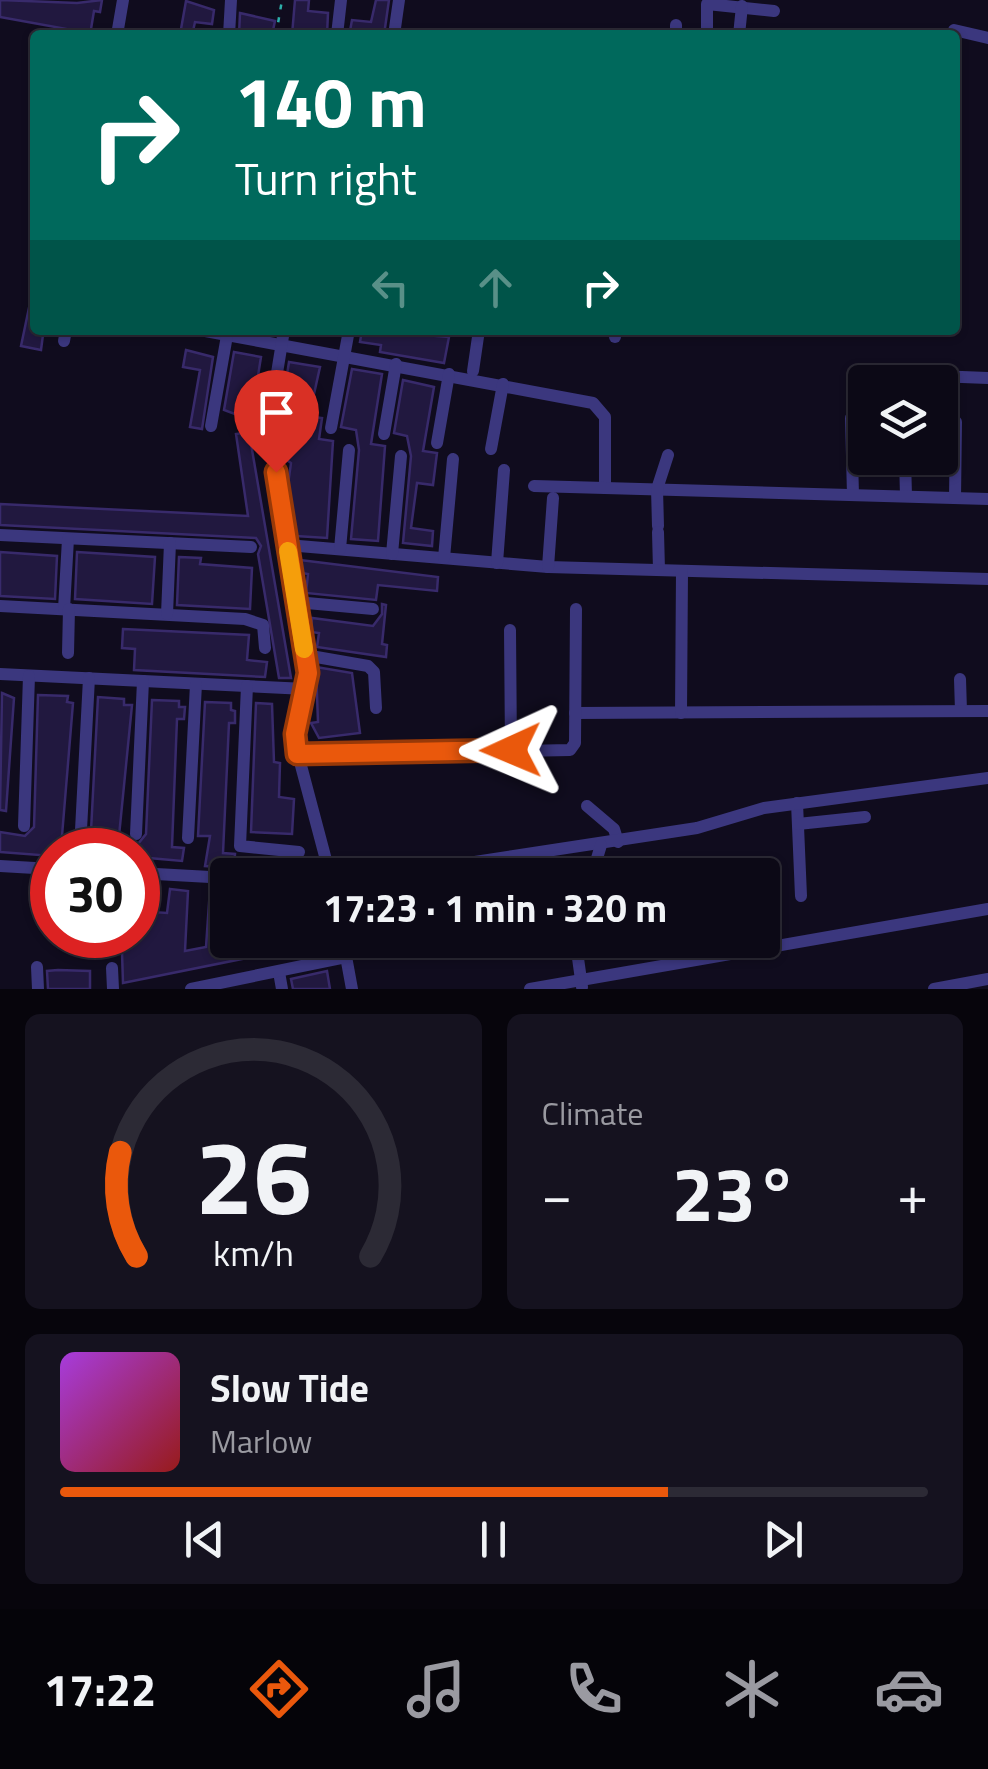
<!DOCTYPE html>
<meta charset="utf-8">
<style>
:root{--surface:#0c0916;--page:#15121f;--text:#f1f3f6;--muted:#9a9aa1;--line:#2c2a35;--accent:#ea580c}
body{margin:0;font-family:"Titillium Web",sans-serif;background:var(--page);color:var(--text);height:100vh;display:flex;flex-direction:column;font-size:38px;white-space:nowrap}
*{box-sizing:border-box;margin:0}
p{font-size:32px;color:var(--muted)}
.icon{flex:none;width:55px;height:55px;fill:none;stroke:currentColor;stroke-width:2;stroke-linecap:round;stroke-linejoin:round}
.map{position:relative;height:989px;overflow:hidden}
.panel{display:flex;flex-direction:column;gap:25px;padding:25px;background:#07050c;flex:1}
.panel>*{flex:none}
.top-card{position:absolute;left:30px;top:30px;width:930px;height:305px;border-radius:10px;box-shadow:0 2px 8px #0004,0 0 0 2px var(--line);background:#00695c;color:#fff;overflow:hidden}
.buttons{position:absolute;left:848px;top:365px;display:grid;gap:20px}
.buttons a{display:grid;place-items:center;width:110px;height:110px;border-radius:10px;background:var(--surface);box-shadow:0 2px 8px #0004,0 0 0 2px var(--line);font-size:50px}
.speed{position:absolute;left:30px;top:828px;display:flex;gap:20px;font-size:50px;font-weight:700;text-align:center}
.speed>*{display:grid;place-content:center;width:130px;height:130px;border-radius:50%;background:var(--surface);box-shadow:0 2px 8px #0004,0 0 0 2px var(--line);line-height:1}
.speed .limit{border:15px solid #d22;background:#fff;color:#111}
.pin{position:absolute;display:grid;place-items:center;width:85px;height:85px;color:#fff;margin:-102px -42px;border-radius:50% 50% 50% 0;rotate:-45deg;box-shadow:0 0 10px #0007}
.pin .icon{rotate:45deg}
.me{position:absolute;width:110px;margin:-55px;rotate:269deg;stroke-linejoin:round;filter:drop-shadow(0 0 8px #0008)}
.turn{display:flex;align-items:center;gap:35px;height:210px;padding:0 40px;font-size:45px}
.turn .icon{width:130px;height:130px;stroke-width:2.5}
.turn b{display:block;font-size:70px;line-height:85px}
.lanes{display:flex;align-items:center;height:95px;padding:0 40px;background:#0003;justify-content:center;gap:50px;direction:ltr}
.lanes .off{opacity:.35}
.big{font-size:75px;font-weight:700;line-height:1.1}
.panel .widget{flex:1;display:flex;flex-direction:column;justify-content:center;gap:15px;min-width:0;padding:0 35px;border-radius:15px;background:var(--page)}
.panel .dial{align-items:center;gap:0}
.dial svg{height:260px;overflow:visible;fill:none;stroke:var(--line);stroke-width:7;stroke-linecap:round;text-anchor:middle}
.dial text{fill:var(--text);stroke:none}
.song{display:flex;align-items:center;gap:30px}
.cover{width:120px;height:120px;border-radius:15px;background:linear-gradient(135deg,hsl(280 70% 55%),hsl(0 70% 35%))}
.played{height:10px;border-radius:5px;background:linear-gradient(90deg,var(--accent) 70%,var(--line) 70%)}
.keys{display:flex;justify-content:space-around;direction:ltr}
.heat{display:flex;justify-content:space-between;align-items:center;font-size:55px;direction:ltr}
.panel .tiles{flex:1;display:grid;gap:25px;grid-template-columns:1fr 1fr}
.widget:last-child{grid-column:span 2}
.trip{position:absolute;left:210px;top:858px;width:570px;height:100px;border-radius:10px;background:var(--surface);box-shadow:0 2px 8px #0004,0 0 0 2px var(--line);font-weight:700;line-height:100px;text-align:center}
.tabs{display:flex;height:160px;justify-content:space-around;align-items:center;background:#050409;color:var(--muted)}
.tabs .icon{width:70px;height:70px}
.tabs .on{color:var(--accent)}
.tabs b{font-size:45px;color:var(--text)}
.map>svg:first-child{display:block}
.building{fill:#21183f;stroke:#382a6b;stroke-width:2.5}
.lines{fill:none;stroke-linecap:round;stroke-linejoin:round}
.path{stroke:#2dafaa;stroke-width:2.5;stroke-dasharray:5 8;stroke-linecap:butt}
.minor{stroke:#3b377e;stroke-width:12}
.route-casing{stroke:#983908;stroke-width:25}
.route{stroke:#ea580c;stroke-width:18}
.slow{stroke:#f59e0b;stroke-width:18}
</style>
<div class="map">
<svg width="988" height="989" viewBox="0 0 988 989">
<rect width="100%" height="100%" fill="#100c1e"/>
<g class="building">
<polygon points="0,0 77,3 102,0 100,12 94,11 90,35 72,35 72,30 0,17"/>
<polygon points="295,0 309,0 308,11 328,13 327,35 292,35"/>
<polygon points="376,0 389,0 384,35 350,31 352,20 371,22"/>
<polygon points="186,1 214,10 212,24 195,22 193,31 181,29"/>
<polygon points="240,13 275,21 272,35 247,30 246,35 239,35"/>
<polygon points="30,303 35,304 35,333 43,335 41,350 21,346"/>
<polygon points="362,330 449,337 444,363 380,352 381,345 360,342"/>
<polygon points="186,350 213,357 202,429 190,427 200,370 183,367"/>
<polygon points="234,352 261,357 251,420 224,410"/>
<polygon points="289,362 320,367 312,403 316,403 314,417 322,418 319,439 333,441 327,538 296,536 288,484 291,463 284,458 296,448 286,446 294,438 297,422 280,419"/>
<polygon points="352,369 382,374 371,444 385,446 378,541 351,539 359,450 356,430 341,427"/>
<polygon points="403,380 434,387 423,451 437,453 433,485 417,483 411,528 433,531 432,546 403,543 411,456 407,436 394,433"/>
<polygon points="249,432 291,678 279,678 258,554 261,546 256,538 0,525 0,504 248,516 236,434"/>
<polygon points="0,552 57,556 55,599 0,596"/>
<polygon points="77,552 155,557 152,604 75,599"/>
<polygon points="179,557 201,558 200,564 252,568 250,609 177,605"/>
<polygon points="300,560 438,577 437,591 378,585 376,600 306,593 308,574 302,573"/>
<polygon points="382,604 386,605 382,644 387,645 386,657 317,647 319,633 311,632 312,618 373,626 382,614"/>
<polygon points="123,629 249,635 247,660 267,662 265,677 134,670 135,649 122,648"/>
<polygon points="316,667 352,673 360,733 319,738 311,723 318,722"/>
<polygon points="2,693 14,698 6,811 0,810"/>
<polygon points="38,695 68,696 67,702 73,703 62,836 80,840 91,831 98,697 124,699 124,705 132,705 119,836 105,835 103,850 52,850 52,856 0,852 0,832 25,836 34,827"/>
<polygon points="152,700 179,701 179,707 185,707 184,719 177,719 172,847 184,848 182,861 138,857 138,844 146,834"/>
<polygon points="205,702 231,703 231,710 235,711 235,723 229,723 223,853 235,854 234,868 205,866 210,836 198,836"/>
<polygon points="256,703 272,704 274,762 280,763 279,797 294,799 292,834 251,832"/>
<polygon points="170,889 188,891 185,951 206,947 210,889 228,892 223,927 228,926 228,940 316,940 316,944 123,983 122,952 99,948 100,940 109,937 113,947 125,947 129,935 138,935 138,911 167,913"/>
<polygon points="58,970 90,971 90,989 48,989 47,971"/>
<polygon points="327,971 330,989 293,989 291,979"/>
</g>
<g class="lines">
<polyline class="path" points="276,35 282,0"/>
<g class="minor">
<polyline points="676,25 676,35"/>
<polyline points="954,30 988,38"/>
<polyline points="117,35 123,0"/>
<polyline points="229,35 231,0"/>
<polyline points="337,35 341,0"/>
<polyline points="394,35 399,0"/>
<polyline points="568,35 568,34"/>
<polyline points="707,35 707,4 774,11"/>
<polyline points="739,35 742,6"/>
<polyline points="200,330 593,403 605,417 605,488"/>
<polyline points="615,330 615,337"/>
<polyline points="64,341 66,330"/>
<polyline points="473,371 479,330"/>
<polyline points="884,374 988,378"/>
<polyline points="851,418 853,495"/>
<polyline points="269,422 284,330"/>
<polyline points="211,426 228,330"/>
<polyline points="331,428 349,330"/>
<polyline points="384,434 396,364"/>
<polyline points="271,436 307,673 295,743 330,875"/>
<polyline points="437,443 449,374"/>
<polyline points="491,449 503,384"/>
<polyline points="905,458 906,496"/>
<polyline points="534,486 988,499"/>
<polyline points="955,498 956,422"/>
<polyline points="658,526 657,489 668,455"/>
<polyline points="658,532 659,570"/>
<polyline points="0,535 251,547"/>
<polyline points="287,545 548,567 988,579"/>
<polyline points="340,549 349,450"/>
<polyline points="392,554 401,456"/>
<polyline points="444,558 453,459"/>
<polyline points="497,563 504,470"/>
<polyline points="548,567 553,498"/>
<polyline points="296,602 373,609"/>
<polyline points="0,606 245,619 263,625 265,648"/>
<polyline points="64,609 68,539"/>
<polyline points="167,614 170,543"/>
<polyline points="510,630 511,750"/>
<polyline points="68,653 69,609"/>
<polyline points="305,655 368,666 374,672 376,708"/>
<polyline points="0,674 306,689"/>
<polyline points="960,679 961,711"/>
<polyline points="247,686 240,846 299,852"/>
<polyline points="575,713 988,711"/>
<polyline points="681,713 682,571"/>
<polyline points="297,755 570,750 575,743 576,609"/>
<polyline points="797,803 801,896"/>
<polyline points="587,806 614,829 618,842"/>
<polyline points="798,824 865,817"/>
<polyline points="24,826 29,676"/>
<polyline points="81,830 89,678"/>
<polyline points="136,834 143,681"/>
<polyline points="188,838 196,684"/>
<polyline points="0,866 52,869"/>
<polyline points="138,873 228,878"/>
<polyline points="390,875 697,828 764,808 988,778"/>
<polyline points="592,875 601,845"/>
<polyline points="119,939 119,935"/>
<polyline points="343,940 352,989"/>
<polyline points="577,951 582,987"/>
<polyline points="37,967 38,989"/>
<polyline points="112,968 113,989"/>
<polyline points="279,972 282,989"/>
<polyline points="191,989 346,957"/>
<polyline points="530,989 988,909"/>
<polyline points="934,989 988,979"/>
</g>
</g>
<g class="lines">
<g class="route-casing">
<polyline id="route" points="276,472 308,673 295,734 297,754 511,750"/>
</g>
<use href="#route" class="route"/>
<polyline class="slow" points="288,551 304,649"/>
</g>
</svg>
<div class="buttons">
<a><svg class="icon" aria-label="layers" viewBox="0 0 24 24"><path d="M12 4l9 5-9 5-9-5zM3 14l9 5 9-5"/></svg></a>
</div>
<div class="speed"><div class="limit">30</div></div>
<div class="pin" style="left:276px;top:472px;background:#d93025"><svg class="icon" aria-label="arrive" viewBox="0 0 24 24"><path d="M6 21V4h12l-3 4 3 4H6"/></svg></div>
<svg class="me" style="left:511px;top:750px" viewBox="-20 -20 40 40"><path d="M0-17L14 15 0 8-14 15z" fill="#ea580c" stroke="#fff" stroke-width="4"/></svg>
<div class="trip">17:23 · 1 min · 320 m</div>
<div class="top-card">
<div class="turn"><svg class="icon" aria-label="right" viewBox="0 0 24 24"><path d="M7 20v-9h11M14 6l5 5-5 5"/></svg><div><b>140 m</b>Turn right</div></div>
<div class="lanes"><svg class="icon off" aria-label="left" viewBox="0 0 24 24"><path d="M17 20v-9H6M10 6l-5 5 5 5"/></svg><svg class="icon off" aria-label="ahead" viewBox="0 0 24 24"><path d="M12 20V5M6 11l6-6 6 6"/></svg><svg class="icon" aria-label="right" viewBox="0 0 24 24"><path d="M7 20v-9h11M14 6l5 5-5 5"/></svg></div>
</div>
</div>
<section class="panel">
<div class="tiles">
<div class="widget dial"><svg viewBox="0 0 100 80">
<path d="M14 69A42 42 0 1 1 86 69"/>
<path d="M14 69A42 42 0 0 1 9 37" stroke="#ea580c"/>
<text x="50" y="56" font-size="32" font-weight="700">26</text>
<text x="50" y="72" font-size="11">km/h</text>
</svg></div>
<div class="widget"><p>Climate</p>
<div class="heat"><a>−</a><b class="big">23°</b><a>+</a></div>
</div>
<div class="widget">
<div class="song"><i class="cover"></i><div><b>Slow Tide</b><p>Marlow</p></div></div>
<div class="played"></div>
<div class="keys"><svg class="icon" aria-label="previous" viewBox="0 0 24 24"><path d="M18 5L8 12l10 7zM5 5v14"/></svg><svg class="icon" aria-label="pause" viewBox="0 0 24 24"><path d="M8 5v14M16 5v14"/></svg><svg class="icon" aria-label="next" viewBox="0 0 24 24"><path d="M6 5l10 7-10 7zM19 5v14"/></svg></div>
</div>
</div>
</section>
<nav class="tabs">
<b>17:22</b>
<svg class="icon on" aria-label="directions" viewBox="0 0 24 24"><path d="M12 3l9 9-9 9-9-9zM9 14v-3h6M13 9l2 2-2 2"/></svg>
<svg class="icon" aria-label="music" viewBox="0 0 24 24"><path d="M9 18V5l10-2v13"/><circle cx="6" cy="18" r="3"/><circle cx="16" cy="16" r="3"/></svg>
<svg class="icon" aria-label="phone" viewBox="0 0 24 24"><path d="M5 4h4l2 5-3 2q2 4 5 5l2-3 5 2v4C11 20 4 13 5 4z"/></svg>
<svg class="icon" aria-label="climate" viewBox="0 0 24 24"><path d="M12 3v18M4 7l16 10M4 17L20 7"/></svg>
<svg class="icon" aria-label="car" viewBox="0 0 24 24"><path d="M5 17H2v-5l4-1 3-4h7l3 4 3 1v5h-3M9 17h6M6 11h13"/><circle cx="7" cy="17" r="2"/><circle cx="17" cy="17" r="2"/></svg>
</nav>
